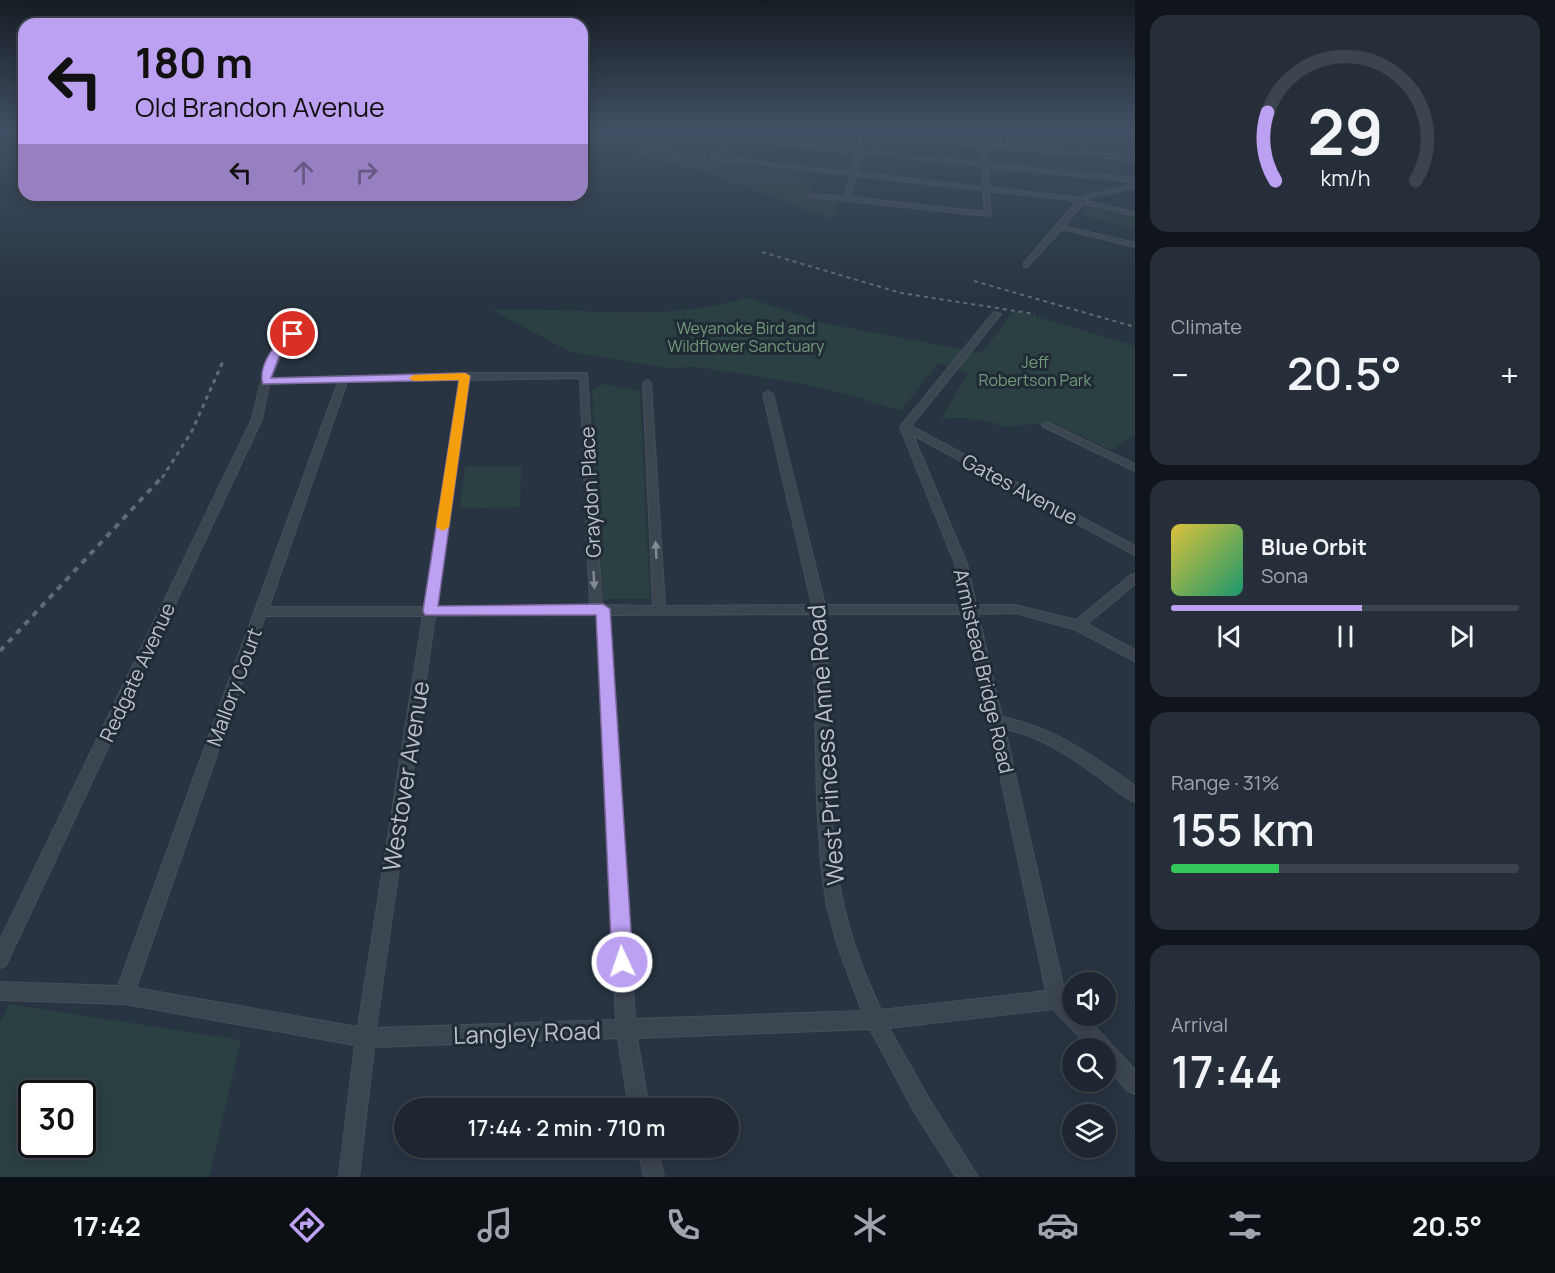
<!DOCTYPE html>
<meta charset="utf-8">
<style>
:root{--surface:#1e2731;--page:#262f39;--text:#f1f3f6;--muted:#a1a5ab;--line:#3c444d;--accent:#bca0f2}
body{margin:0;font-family:Manrope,sans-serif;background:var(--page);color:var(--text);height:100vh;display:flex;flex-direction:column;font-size:22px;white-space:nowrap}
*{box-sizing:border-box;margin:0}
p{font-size:20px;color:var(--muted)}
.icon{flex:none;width:33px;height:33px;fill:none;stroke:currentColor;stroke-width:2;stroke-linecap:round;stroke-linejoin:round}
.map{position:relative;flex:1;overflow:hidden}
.panel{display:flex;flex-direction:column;gap:15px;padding:15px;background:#10151b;width:420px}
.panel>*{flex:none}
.guide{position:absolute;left:18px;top:18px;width:570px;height:183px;border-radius:18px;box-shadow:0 3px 15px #0003,0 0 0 2px var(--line);background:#bca0f2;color:#111;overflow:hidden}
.buttons{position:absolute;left:1062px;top:972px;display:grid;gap:12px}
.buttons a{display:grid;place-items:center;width:54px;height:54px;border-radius:50%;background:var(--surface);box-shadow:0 3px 15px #0003,0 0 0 2px var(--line);font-size:30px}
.speed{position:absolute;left:18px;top:1080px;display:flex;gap:12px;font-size:30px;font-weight:700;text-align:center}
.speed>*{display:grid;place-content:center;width:78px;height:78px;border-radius:50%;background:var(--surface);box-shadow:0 3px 15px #0003,0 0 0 2px var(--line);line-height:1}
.speed .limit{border:3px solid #111;border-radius:9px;background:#fff;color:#111}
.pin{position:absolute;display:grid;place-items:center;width:51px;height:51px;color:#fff;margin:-26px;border:3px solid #fff;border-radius:50%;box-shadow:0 2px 6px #0007}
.me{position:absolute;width:66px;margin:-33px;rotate:357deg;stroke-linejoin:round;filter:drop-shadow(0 0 4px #0008)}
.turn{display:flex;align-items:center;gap:21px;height:126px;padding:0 18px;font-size:27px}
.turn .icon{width:78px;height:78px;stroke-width:2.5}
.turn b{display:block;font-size:42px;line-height:51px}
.lanes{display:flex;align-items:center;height:57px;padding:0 18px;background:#0003;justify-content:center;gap:30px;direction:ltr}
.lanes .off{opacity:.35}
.big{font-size:45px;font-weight:600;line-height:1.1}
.panel .card{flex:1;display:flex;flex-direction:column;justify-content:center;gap:9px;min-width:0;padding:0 21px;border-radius:18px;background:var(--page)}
.panel .dial{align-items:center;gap:0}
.dial svg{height:156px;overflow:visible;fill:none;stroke:var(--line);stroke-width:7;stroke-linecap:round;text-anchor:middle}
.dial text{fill:var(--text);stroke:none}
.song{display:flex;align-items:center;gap:18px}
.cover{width:72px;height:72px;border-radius:9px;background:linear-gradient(135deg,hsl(50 70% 55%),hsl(160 70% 35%))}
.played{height:6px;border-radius:3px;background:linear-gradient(90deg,var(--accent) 55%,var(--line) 55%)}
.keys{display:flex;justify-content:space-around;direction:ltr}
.heat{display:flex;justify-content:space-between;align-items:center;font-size:33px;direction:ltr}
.charge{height:9px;border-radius:4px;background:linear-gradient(90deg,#34c759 31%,var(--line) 0)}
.trip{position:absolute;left:394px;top:1098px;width:345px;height:60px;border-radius:30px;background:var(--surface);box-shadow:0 3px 15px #0003,0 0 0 2px var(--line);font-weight:600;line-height:60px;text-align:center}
.dock{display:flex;height:96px;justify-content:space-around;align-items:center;background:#0c1014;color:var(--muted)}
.dock .icon{width:42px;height:42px}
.dock .current{color:var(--accent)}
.dock b{font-size:27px;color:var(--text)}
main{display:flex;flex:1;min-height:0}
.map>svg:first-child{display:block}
.green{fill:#2a4042;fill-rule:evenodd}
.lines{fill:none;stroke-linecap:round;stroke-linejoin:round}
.minor-casing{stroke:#464f5a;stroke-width:2}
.tertiary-casing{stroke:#464f5a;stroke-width:1}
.minor{fill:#3c4651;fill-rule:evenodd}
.tertiary{fill:#3c4651;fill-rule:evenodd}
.rail-far2{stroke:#5f6a77;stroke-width:2;stroke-dasharray:4 4;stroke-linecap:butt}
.rail-far1{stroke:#5f6a77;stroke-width:3;stroke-dasharray:4.5 4.5;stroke-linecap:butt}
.rail{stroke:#5f6a77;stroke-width:4;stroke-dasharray:6 6;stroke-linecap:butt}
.oneway{fill:#818a94}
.route{fill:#bca0f2;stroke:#7a689d;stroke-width:1.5}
.slow{fill:#f59e0b}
.labels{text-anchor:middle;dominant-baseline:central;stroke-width:6;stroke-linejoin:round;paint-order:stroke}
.far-park-label{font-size:16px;fill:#729a79;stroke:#212b36}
.street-label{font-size:20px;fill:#b9c1cb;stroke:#212b36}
.near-street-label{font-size:24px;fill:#b9c1cb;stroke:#212b36}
</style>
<main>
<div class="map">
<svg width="1135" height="1177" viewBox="0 0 1135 1177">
<rect width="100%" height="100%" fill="#283441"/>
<g class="green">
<polygon points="655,146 707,160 712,158 719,162 804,172 801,181 815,182 811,192 815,193 813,198 839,201 833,220 737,184 724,182 723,179 712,175 635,154"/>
<polygon points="1089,208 1135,218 1135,223 1130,228 1081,216"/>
<path d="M746,297l77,26 159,30 32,-43 121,36v89l-24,15 -58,-27 -57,4 4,-3 -37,-6 -22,1 27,-46 -30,-10 -37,48 -55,-17 -48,-11 -101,-16 -30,1 -97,-16 -78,-42c83,-5 173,15 254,-13z"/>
<polygon points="604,384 640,391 650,599 603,599 592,390"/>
<polygon points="465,466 521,466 520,507 460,508"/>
<path d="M9,1004l232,36 -32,137h-209v-154zM32,1094h50v50h-50z"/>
</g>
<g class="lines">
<g class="minor-casing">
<g id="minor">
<path d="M663,131l194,19 4,-15 -23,-4 170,14 -3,-14h5l3,15 122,11v4l-149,-15 1,17 148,15v4l-148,-15 2,20 93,11 2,-2 51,-12v4l-47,10 -2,3 49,11v4l-52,-12 -19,22 71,17v4l-73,-18 -35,38h-3v-4l53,-62 -88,-10 2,23 -3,2 -178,-19 -2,-3 37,3 5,-22 -136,-16 -2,-3 15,-16 -61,-6 -22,15h-4v-2zM866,135l114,11 2,17 -120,-12zM733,140l123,13 -5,19 -133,-15zM861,154l121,12 1,21 -126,-15zM856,176l127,14 2,22 -135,-15z"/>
<polygon points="1129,131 1135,131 1135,135"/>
<path d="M994,312l7,2 -90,112 224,120v9l-222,-120 54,129 9,41h39l61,15 55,-45 4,-1v10l-48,40 48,26v11l-61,-32 -59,-16 -37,1 24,103c51,10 92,39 133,69v16c-14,-5 -26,-18 -39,-27 -28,-20 -57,-39 -91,-46l60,265 7,8v14h13l50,54v24l-7,-3 -22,-25v-18h-16l-37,-39 -164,19 40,71 49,78h-22l-41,-64 -45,-84 -233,9 12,70h-20l-11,-70 -244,9 -15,130h-20l16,-132 -231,-41 -124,-4v-18l118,4 220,-604 -69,2 -7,35 -256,546 -6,3v-28l252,-521c9,-39 13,-66 46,-92l7,2 -21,20 -13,29 194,-5h122l15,232 51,1 -10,-223 4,-3 4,3 14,223 147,-1 -49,-211 5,-3 5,3 52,211h139l-9,-41 -55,-137zM580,378l10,228 -154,1 33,-227zM460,380l-36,227h-155l78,-225zM813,614l4,187 4,64 6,41 11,41 24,64 -227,8 -25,-404zM825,614h141l80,377 -165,19c-16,-33 -29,-68 -37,-103 -21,-93 -12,-198 -19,-293zM597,615l19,405 -240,8 59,-412zM265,616h158l-65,411 -222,-39z"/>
<polygon points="1047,422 1135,464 1135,471 1044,427 1042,425"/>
<polygon points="638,1148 658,1148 664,1177 644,1177"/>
</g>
</g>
<g class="tertiary-casing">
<polygon id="tertiary" points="1078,131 1135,133 1135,137 1081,133"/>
</g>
<use href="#minor" class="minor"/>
<use href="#tertiary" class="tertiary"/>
<g class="rail-far2">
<polyline points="762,252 901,293 1035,314"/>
<polyline points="974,281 1135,327"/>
</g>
<polyline class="rail-far1" points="162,478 192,431 224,359"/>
<polyline class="rail" points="0,651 163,476"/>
</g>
<defs><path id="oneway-solid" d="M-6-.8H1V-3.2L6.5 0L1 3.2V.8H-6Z" transform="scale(1.5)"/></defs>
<g class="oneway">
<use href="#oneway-solid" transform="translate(656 550) rotate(-93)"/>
<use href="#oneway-solid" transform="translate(594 580) rotate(87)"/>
</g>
<linearGradient id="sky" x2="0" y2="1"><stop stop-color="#161d24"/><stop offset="0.44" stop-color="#425065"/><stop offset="1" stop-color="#425065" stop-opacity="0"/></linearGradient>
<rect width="1135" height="295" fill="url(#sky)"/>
<path class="route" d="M293,331l5,3 -17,18 -10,26 194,-5 5,3 -32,230 165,-2 7,5 23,353 -3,7 -8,3 -7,-3 -3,-7 -16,-347h-171l-2,-4 36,-231 -196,4c-6,-18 14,-46 30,-53z"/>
<polygon class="slow" points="465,373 470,376 449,527 443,531 436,527 459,380 414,381 409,378 414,375"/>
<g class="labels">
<g class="far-park-label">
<text x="746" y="328">Weyanoke Bird and<tspan x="746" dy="18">Wildflower Sanctuary</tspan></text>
<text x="1035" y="362">Jeff<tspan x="1035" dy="18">Robertson Park</tspan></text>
</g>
<g class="street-label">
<text transform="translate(1020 489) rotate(28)">Gates Avenue</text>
<text transform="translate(590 492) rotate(-93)">Graydon Place</text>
<text transform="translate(984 671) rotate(77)">Armistead Bridge Road</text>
<text transform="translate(137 672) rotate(-65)">Redgate Avenue</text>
<text transform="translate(234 687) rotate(-70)">Mallory Court</text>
</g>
<g class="near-street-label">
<text transform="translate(825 745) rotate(-94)">West Princess Anne Road</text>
<text transform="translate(405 776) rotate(-81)">Westover Avenue</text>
<text transform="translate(527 1032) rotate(-2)">Langley Road</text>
</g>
</g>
</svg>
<div class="buttons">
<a><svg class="icon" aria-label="sound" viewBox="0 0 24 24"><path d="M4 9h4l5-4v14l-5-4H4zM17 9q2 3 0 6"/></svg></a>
<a><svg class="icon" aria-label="search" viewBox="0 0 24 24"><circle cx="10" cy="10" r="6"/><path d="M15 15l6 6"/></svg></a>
<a><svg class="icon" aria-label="layers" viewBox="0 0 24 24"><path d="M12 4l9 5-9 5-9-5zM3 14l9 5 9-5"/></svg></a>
</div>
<div class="speed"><div class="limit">30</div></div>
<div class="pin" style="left:293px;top:334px;background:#d93025"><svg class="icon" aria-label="arrive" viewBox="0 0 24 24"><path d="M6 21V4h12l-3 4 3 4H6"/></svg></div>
<svg class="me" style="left:622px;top:962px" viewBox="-20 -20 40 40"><circle r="17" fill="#bca0f2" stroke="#fff" stroke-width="3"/><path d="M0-11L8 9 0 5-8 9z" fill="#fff"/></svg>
<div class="trip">17:44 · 2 min · 710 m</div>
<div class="guide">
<div class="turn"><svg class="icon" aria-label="left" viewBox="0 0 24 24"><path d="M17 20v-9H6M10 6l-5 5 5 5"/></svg><div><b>180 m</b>Old Brandon Avenue</div></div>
<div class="lanes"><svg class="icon" aria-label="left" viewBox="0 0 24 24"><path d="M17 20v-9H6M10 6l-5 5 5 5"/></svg><svg class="icon off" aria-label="ahead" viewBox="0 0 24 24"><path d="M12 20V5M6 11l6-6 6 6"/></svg><svg class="icon off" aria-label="right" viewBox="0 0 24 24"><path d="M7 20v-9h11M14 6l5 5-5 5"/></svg></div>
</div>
</div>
<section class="panel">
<div class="card dial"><svg viewBox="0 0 100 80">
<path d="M14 69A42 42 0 1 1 86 69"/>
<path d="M14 69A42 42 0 0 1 10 34" stroke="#bca0f2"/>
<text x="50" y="56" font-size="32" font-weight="700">29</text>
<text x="50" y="72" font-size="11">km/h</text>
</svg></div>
<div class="card"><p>Climate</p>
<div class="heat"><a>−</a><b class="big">20.5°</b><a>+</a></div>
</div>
<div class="card">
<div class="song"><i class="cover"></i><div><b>Blue Orbit</b><p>Sona</p></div></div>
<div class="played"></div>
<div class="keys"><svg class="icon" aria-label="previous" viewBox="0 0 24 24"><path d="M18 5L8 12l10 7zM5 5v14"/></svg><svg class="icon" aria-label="pause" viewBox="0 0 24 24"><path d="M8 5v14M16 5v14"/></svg><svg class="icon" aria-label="next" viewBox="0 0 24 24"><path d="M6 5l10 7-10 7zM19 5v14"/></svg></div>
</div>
<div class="card"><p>Range · 31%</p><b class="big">155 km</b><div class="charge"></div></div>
<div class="card"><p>Arrival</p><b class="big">17:44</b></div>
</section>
</main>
<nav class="dock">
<b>17:42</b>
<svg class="icon current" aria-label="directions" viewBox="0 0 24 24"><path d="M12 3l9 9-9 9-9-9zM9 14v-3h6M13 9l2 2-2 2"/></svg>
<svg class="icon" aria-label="music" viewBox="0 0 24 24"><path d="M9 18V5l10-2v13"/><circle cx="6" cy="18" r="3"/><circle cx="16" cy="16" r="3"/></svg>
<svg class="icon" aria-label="phone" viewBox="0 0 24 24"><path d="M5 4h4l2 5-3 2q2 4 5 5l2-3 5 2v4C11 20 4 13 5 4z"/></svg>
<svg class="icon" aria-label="climate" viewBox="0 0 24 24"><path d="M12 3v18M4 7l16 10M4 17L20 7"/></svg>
<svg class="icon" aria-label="car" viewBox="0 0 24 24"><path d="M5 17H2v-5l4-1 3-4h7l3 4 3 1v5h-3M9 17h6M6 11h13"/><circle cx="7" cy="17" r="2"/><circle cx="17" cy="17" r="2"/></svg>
<svg class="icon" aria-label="filters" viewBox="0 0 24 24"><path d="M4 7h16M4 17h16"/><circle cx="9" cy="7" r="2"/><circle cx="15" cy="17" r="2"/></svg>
<b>20.5°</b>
</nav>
